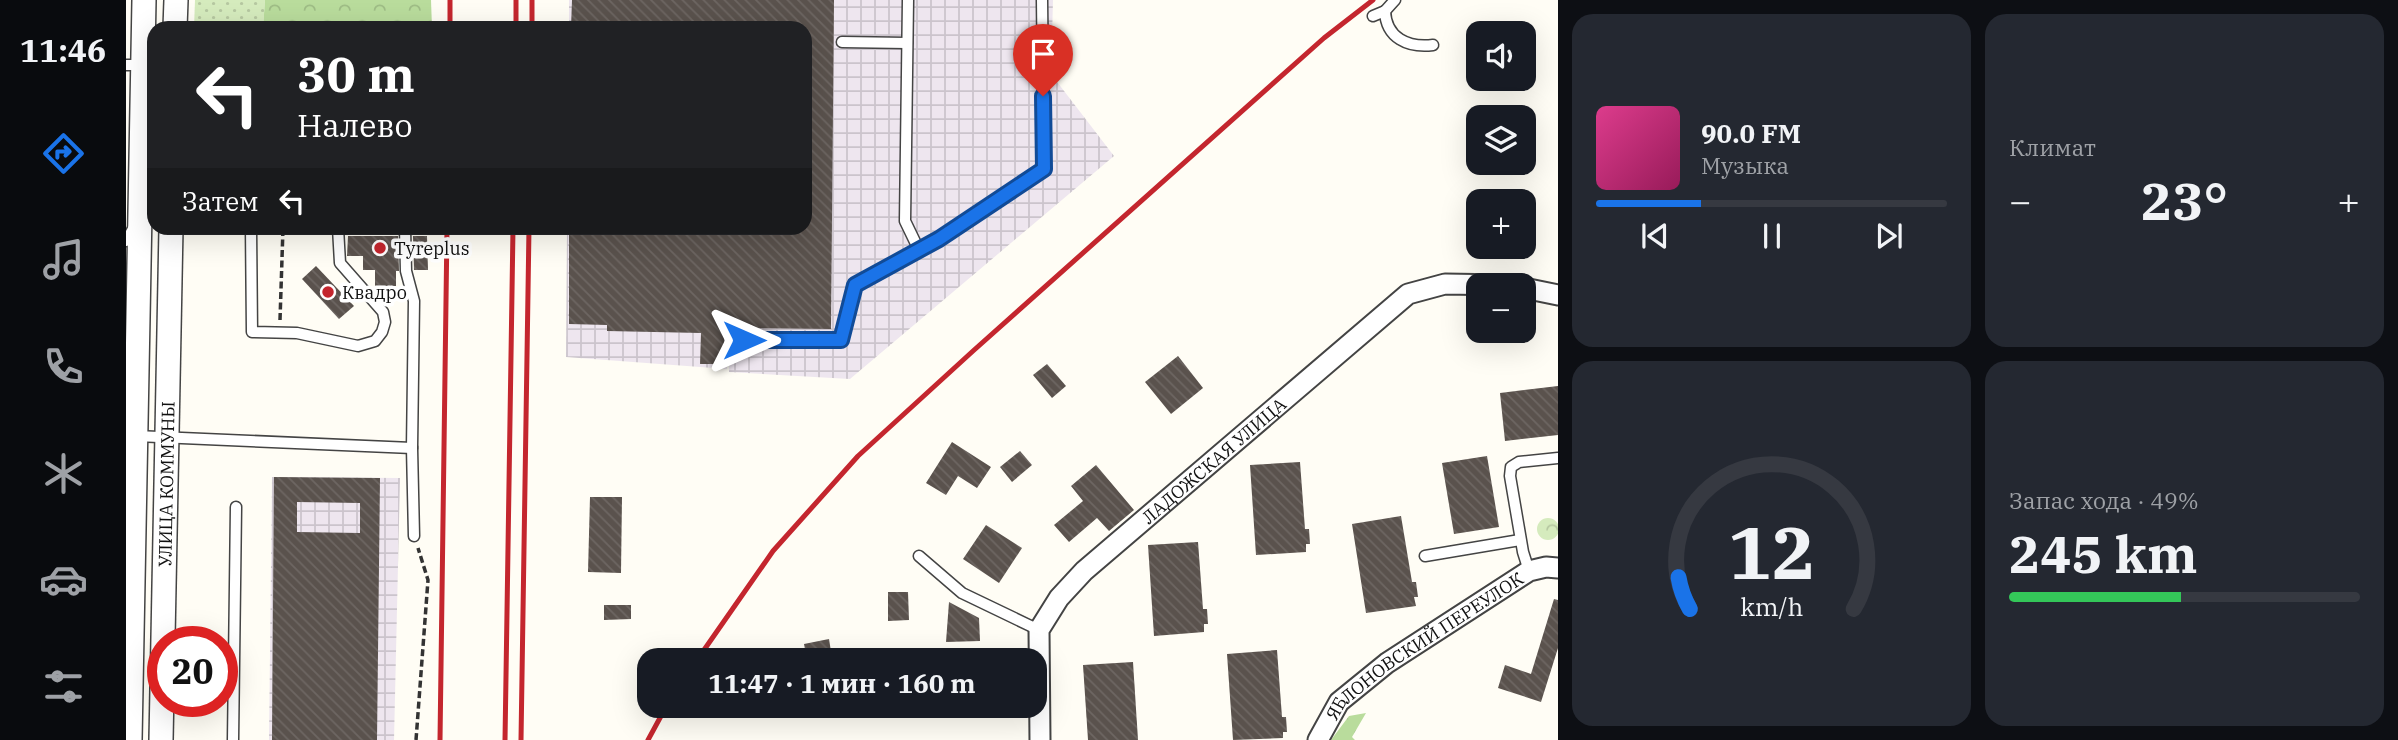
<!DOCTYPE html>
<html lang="ru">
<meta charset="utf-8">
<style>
:root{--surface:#171b24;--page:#242831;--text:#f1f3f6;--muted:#9ea1a6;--line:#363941;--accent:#1a73e8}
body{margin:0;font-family:"IBM Plex Serif",serif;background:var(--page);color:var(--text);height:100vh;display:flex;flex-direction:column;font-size:26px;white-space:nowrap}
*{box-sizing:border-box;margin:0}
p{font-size:23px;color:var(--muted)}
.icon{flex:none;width:38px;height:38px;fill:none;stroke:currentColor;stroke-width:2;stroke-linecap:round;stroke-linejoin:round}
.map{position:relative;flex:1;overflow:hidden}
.details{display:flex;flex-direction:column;gap:14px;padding:14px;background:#0d0f14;width:840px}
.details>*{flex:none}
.hud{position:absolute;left:21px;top:21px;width:665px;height:214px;border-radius:21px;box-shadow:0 7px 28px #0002;background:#202124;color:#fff;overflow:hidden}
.tools{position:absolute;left:1340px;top:21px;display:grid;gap:14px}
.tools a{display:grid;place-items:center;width:70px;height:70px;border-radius:14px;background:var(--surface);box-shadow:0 7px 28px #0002;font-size:35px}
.speed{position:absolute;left:21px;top:626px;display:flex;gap:14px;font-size:35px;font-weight:700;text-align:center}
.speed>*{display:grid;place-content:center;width:91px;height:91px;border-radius:50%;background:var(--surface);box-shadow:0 7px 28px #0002;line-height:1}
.speed .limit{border:10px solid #d22;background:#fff;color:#111}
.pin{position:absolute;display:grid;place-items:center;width:60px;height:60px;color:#fff;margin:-72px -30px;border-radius:50% 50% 50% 0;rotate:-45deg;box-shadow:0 0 7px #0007}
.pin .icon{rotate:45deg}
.me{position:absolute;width:77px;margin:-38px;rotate:90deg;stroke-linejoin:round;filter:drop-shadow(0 0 5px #0008)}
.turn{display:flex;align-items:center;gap:24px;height:147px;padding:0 35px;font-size:32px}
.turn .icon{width:91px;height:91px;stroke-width:2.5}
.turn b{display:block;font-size:49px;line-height:60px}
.then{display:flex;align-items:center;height:66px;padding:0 35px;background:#0003;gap:14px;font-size:26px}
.big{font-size:52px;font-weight:700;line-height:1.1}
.details .widget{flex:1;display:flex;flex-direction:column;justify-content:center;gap:10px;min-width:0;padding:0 24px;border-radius:21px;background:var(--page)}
.details .dial{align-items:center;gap:0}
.dial svg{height:182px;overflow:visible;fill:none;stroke:var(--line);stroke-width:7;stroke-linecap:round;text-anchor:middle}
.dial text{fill:var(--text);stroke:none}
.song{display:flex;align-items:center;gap:21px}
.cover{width:84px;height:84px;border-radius:10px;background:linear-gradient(135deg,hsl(330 70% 55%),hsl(330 70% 35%))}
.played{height:7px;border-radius:4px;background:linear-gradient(90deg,var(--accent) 30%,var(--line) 30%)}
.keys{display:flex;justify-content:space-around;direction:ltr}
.heat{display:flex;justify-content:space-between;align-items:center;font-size:38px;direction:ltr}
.charge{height:10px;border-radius:5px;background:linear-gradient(90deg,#34c759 49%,var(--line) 0)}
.details .tiles{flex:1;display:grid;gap:14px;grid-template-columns:repeat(2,1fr)}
.trip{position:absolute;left:511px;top:648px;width:410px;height:70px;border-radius:21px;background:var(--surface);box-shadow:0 7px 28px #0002;font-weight:700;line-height:70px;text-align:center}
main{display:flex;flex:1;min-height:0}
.tab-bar{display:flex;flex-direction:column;width:126px;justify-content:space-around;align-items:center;background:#090b0e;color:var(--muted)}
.tab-bar .icon{width:49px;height:49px}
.tab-bar .current{color:var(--accent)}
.tab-bar b{font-size:32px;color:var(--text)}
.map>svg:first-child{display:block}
.industrial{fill:url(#industrial-grid)}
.grass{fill:url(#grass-dots)}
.forest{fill:url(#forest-crowns)}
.park{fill:url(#park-crowns)}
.building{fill:url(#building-back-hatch);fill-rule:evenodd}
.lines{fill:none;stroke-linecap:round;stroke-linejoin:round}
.service-casing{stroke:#444;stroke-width:13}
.minor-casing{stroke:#444;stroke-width:23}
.tertiary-casing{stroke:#444;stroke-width:26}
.path{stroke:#333;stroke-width:3.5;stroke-dasharray:7 3.5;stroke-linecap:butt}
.service{stroke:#fff;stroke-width:10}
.minor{stroke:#fff;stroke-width:19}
.tertiary{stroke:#fff;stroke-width:23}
.rail{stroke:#c4262e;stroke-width:5}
.route-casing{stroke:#114b97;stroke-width:18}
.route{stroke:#1a73e8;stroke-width:12}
.poi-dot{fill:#c4262e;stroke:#fff;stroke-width:2.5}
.labels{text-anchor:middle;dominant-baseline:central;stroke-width:7;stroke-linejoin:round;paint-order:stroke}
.poi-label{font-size:18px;fill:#111;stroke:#fff;text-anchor:start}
.street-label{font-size:18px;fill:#111;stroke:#fff}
</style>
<main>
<nav class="tab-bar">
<b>11:46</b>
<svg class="icon current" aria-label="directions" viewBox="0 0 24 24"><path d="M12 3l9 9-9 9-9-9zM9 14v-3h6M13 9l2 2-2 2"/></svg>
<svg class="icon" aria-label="music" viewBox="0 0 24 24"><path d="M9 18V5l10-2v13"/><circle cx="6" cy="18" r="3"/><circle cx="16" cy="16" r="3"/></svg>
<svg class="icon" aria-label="phone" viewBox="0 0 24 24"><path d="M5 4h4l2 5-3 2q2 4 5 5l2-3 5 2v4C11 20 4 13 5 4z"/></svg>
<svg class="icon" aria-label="climate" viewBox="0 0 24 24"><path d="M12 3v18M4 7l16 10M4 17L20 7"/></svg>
<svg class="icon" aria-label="car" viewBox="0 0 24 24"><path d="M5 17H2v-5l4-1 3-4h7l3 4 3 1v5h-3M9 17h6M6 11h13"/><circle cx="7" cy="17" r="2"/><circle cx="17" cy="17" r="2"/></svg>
<svg class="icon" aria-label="filters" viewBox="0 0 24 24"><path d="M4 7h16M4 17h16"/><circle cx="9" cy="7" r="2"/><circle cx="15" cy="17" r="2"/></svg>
</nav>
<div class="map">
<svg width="1432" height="740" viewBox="0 0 1432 740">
<defs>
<pattern id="industrial-grid" width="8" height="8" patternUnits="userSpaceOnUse" patternTransform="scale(1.75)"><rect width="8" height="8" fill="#eee6ef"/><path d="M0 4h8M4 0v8" fill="none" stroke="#cbc4cc"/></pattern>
<pattern id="grass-dots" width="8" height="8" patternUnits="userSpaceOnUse" patternTransform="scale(1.75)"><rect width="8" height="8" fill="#d5ebbd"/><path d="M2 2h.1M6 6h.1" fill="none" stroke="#b6c8a1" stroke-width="1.8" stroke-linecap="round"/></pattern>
<pattern id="forest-crowns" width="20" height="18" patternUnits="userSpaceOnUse" patternTransform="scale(1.75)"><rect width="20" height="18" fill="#b9dc9c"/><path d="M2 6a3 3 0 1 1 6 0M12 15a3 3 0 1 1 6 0" fill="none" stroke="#9ebc85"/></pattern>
<pattern id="park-crowns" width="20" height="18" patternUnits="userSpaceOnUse" patternTransform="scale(1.75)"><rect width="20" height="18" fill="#d5ebbd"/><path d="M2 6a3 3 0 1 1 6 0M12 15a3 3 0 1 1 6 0" fill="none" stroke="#b6c8a1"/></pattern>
<pattern id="building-back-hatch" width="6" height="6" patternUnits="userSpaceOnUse" patternTransform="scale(1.75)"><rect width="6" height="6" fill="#5a524d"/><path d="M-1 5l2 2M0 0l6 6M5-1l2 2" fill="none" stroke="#6d6662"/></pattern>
</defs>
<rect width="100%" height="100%" fill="#fffdf5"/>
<g class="industrial">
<polygon points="443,0 927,0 925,74 988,156 724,379 603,372 602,228 679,228 679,28 443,28"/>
<polygon points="441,228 600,228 601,369 440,357"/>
<polygon points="146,477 274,478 268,740 143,740"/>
</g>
<polygon class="grass" points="69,0 139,0 137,28 68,28"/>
<g class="forest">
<polygon points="139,0 305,0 306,28 137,28"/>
<polygon points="1240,713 1226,737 1229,740 1205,740 1223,716"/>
</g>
<circle class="park" cx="1422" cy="529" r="11"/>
<g class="building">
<polygon points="446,0 708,0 705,329 599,328 597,364 574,364 575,333 481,331 481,325 443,324 443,228 679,228 679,28 445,28"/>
<polygon points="222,236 272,236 273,271 270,271 270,286 249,286 249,270 237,270 237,256 221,256"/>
<polygon points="287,236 301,236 302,270 288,270"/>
<polygon points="190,266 228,306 213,319 176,279"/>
<polygon points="1052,356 1077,388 1045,414 1019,382"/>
<polygon points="921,364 940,386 926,398 907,375"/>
<polygon points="1432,386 1432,435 1379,441 1374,393"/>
<polygon points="826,442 865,467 851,488 832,476 820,495 800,483"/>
<polygon points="894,451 906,465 886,482 874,467"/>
<polygon points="1361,456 1373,527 1328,534 1316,463"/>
<polygon points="1174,462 1179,529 1183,529 1184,544 1180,544 1180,552 1130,555 1124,465"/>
<polygon points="970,465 1008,510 983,531 971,518 943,542 928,525 957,501 945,486"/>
<path d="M148,477l106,1 -3,262h-105zM171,502l63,1v30l-63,-1z"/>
<polygon points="464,497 496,497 495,573 462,572"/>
<polygon points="1275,516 1286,582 1290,582 1292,597 1288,597 1290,606 1240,613 1226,524"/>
<polygon points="860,525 896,548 873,583 837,559"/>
<polygon points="1072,542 1077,609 1081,609 1082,624 1078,624 1078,632 1028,636 1022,545"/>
<polygon points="762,592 782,592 783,620 762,621"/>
<polygon points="1428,599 1432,600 1432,648 1415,702 1372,688 1379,665 1405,674"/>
<polygon points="823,602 853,618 854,641 820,642"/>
<polygon points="478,605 505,605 505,619 478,620"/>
<polygon points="703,639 706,658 681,660 678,644"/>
<polygon points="1151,650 1156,717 1160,717 1161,732 1157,732 1157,738 1107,740 1101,654"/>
<polygon points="1007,662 1012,740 962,740 957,665"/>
</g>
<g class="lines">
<g class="service-casing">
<g id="service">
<polyline points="782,0 779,221 793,250"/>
<path d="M1259,11c1,27 23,37 48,34"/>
<polyline points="1247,16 1259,11 1269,0"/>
<polyline points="716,42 781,43"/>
<polyline points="0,65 17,65"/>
<polyline points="125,228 126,332 171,333 232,346 249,341 256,332 259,322 257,312 214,263 212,228"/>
<polyline points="279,228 280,271 288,301 286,448 288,536"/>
<polyline points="0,241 8,227"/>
<polyline points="618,339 715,340 729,285 813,239 918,169 916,0"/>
<polyline points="10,436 286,448"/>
<polyline points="793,556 836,593 913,630"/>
<polyline points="1299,556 1394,540"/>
<polyline points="1403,571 1397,552 1384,476 1385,467 1393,462 1432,458"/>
<polyline points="107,740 110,507"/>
</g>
</g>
<g class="minor-casing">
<g id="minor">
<polyline points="1398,288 1432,295"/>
<path id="s1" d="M914,740l-1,-110 20,-32 25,-27 324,-277 37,-10 60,1"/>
<path id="s2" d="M1192,740l21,-38 48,-39 142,-92 17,-4 12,1"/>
</g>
</g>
<g class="tertiary-casing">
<g id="tertiary">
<polyline points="49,28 50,0"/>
<polyline points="4,740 18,0"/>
<path id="s3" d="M35,740l10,-512"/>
</g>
</g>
<g class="path">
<polyline points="154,320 157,228"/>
<polyline points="290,740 302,580 292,548"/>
</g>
<use href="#service" class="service"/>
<use href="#minor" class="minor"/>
<use href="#tertiary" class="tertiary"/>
<g class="rail">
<polyline points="324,28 324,0"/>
<polyline points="390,28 390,0"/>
<polyline points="406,28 406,0"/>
<polyline points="571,660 647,551 732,456 847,351 1198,38 1247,0"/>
<polyline points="314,740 321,228"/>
<polyline points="379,740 387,228"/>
<polyline points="395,740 403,228"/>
<polyline points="522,740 541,705"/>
</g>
</g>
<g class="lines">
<g class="route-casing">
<polyline id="route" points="618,340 715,340 729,285 813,239 918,169 917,96"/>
</g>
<use href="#route" class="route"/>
</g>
<g class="poi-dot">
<circle cx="254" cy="248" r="7"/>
<circle cx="202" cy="292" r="7"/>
</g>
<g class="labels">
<g class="poi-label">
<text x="268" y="248">Tyreplus</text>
<text x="216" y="292">Квадро</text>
</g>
<g class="street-label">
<text stroke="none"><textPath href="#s1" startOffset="355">ЛАДОЖСКАЯ УЛИЦА</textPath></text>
<text stroke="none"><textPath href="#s3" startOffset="256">УЛИЦА КОММУНЫ</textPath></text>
<text stroke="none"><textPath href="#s2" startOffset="145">ЯБЛОНОВСКИЙ ПЕРЕУЛОК</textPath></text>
</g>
</g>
</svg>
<div class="tools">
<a><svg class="icon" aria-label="sound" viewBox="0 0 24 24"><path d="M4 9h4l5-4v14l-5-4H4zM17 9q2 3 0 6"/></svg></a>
<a><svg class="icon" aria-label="layers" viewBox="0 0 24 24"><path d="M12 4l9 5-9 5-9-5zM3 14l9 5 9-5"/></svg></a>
<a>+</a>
<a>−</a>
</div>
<div class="speed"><div class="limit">20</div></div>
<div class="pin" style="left:917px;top:96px;background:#d93025"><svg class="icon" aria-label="arrive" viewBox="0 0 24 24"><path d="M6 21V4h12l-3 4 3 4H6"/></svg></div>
<svg class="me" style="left:618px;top:340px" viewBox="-20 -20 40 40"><path d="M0-17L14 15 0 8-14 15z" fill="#1a73e8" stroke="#fff" stroke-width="4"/></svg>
<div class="trip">11:47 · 1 мин · 160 m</div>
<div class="hud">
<div class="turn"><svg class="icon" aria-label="left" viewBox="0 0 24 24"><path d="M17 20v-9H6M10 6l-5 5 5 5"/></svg><div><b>30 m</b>Налево</div></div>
<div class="then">Затем<svg class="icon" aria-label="left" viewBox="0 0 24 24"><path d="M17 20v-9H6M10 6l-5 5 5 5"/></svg></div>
</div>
</div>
<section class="details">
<div class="tiles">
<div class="widget">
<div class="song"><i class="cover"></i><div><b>90.0 FM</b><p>Музыка</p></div></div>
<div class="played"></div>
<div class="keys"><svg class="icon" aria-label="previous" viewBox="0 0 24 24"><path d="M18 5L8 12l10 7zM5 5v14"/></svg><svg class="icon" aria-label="pause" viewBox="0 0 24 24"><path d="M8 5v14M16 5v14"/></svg><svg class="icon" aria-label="next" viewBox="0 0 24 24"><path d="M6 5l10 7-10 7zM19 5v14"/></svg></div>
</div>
<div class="widget"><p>Климат</p>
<div class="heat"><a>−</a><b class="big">23°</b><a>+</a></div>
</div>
<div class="widget dial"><svg viewBox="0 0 100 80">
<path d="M14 69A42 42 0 1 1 86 69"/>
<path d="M14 69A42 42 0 0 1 9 55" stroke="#1a73e8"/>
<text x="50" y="56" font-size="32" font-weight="700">12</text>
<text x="50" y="72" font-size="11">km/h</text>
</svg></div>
<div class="widget"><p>Запас хода · 49%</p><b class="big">245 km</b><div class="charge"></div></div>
</div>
</section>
</main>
